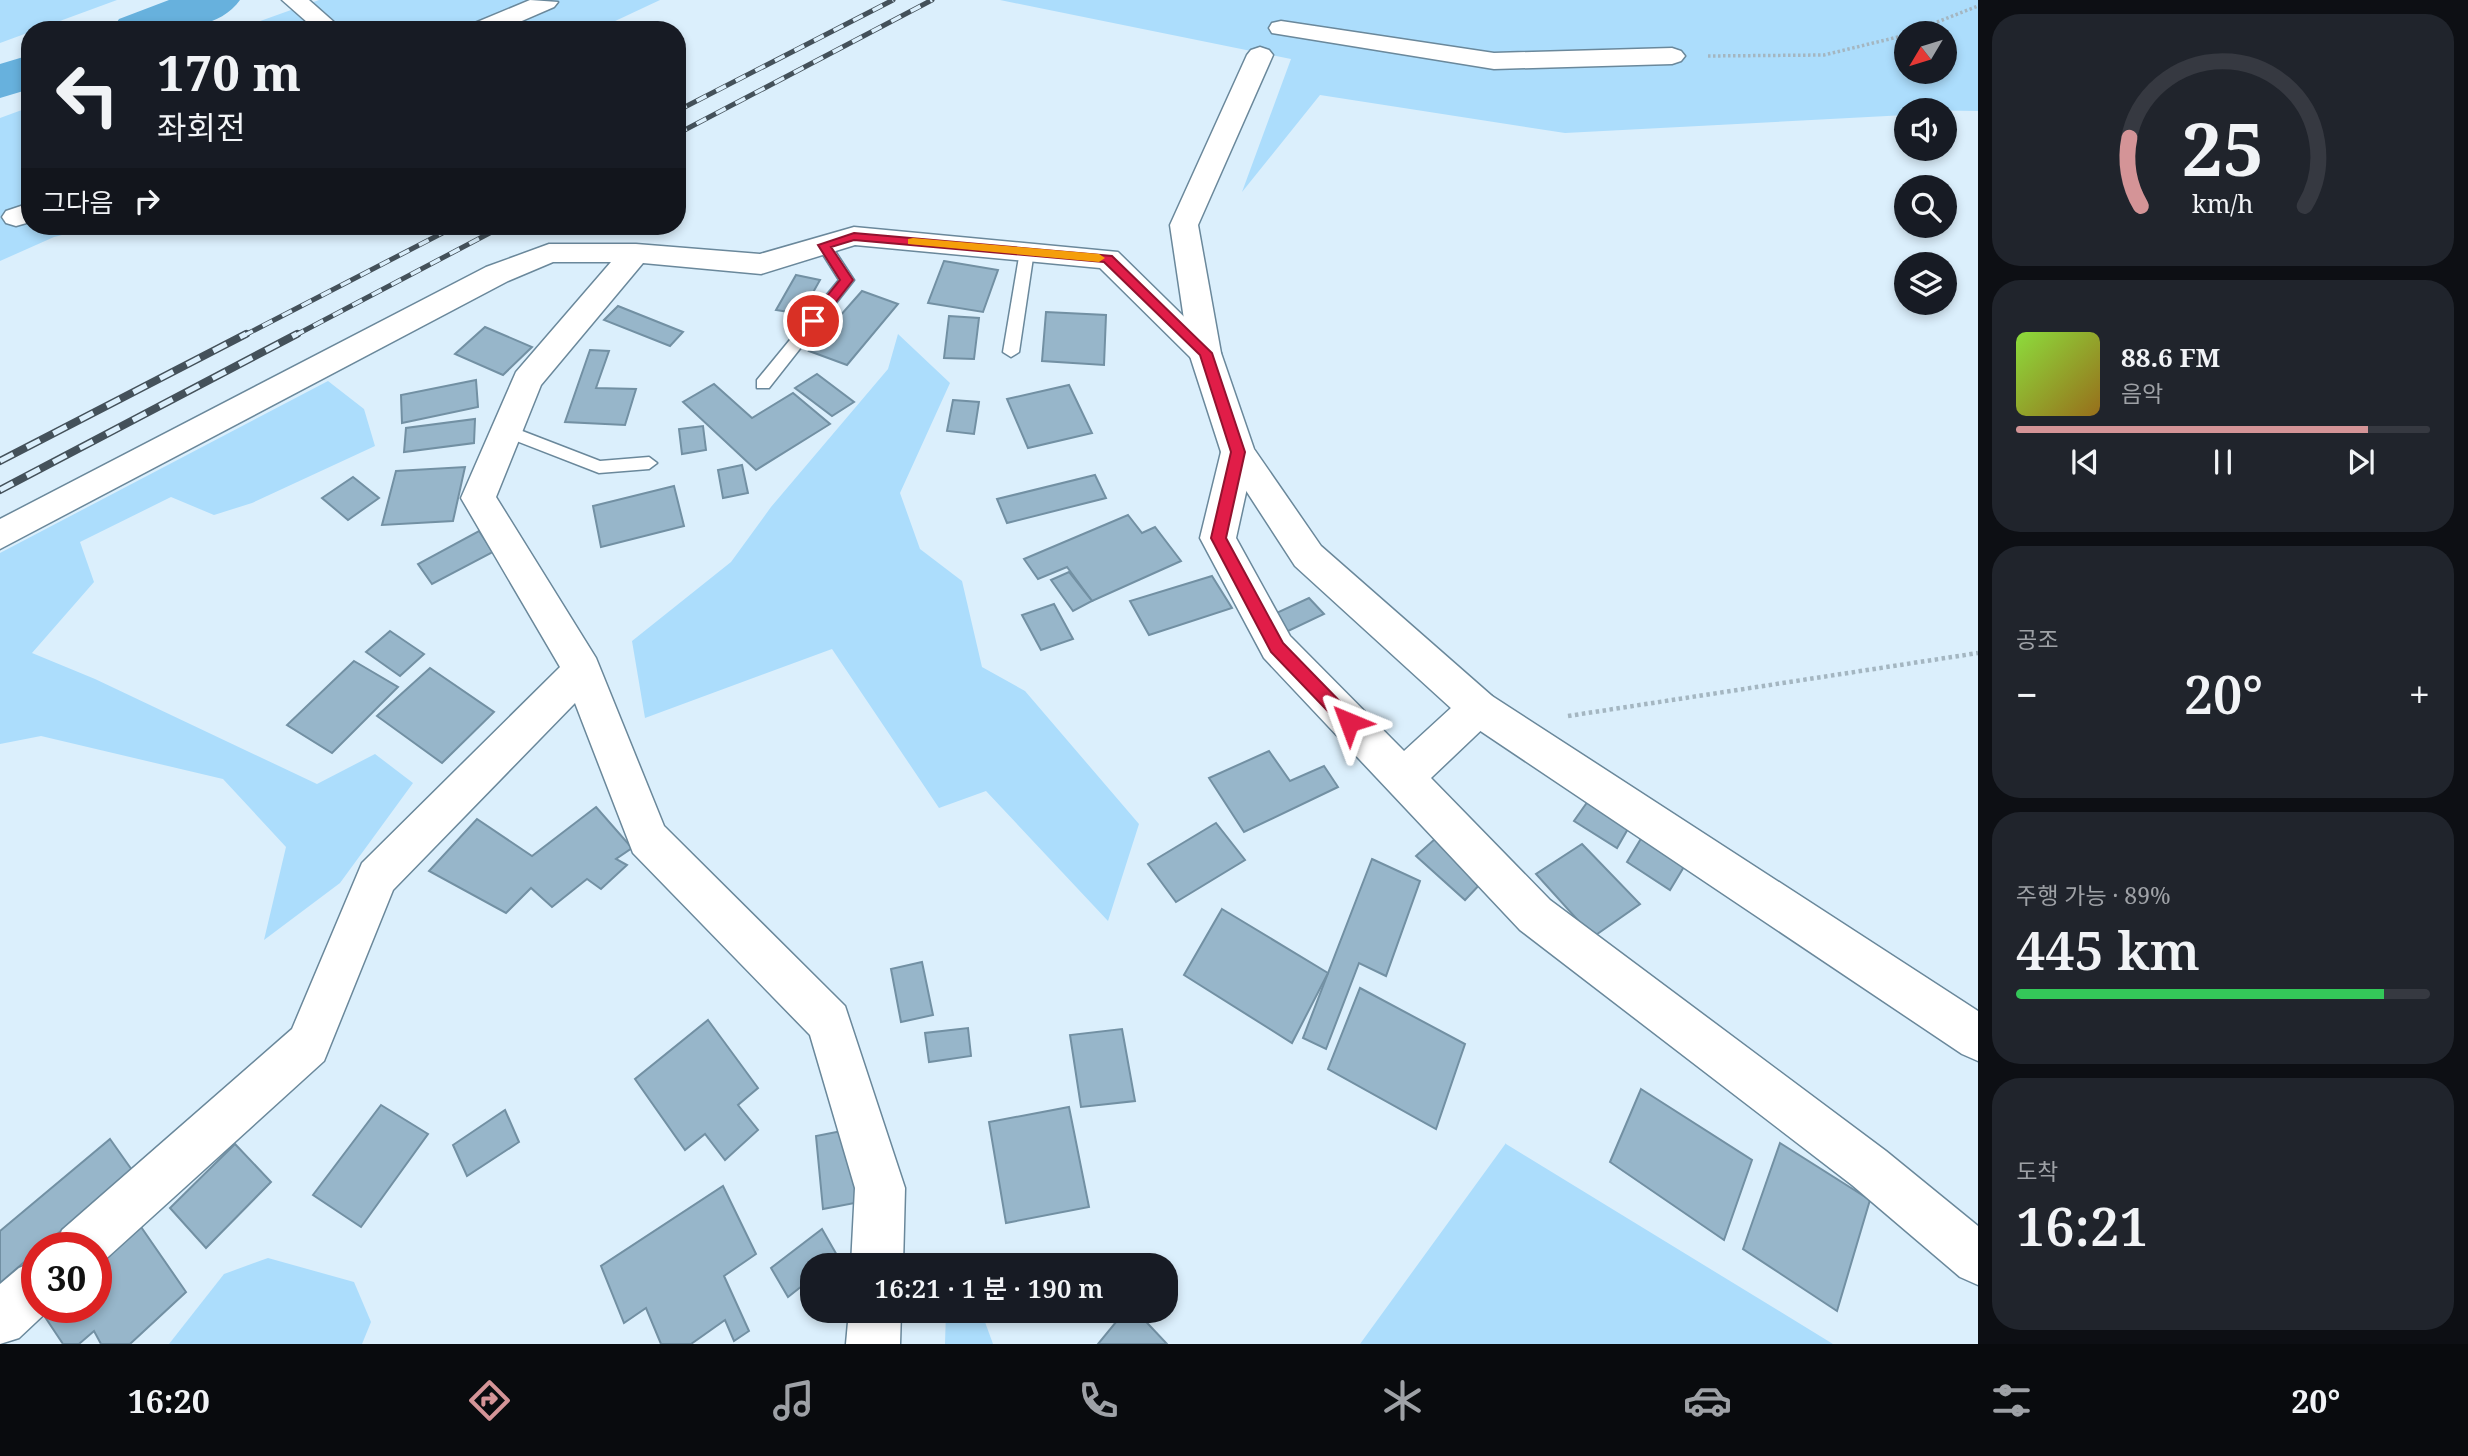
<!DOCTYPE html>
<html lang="ko">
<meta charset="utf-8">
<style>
:root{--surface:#171b24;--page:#20242c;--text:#f1f3f6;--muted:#9ea1a6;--line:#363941;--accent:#d49497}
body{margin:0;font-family:"Noto Serif","Noto Sans KR",serif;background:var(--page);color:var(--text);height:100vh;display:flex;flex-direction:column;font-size:26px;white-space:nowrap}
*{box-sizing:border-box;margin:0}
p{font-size:23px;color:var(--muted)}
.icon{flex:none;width:38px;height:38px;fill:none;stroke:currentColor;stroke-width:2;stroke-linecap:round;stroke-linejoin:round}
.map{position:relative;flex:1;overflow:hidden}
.details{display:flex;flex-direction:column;gap:14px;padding:14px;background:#0d0f14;width:490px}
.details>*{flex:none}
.hud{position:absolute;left:21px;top:21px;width:665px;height:214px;border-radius:28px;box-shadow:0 4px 10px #0003;background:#171b24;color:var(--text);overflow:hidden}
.needle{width:46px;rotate:232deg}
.tools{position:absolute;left:1894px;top:21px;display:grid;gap:14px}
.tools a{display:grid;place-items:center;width:63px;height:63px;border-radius:50%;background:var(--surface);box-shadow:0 4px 10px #0003;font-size:35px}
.speed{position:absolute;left:21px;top:1232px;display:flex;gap:14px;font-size:35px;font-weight:700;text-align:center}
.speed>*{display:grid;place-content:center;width:91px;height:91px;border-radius:50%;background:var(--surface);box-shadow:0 4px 10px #0003;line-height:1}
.speed .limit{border:10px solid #d22;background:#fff;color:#111}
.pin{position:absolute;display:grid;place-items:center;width:60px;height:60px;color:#fff;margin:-30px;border:4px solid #fff;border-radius:50%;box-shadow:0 2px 7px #0007}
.me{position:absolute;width:77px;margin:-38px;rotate:316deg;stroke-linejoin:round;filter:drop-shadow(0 0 5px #0008)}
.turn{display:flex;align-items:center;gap:24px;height:147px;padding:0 21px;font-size:32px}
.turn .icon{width:91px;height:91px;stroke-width:2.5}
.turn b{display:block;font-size:49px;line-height:60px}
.then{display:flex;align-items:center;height:66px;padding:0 21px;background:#0003;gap:14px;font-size:26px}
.big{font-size:52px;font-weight:600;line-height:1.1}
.details .card{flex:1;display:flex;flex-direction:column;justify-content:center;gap:10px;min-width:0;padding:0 24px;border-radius:28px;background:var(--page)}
.details .dial{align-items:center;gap:0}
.dial svg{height:182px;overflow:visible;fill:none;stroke:var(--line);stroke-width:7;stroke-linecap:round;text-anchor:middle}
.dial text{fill:var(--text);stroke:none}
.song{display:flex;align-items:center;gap:21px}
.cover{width:84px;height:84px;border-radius:10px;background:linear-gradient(135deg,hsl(90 70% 55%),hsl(40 70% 35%))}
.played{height:7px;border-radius:4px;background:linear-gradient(90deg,var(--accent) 85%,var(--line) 85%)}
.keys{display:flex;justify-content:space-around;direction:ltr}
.heat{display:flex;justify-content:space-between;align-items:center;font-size:38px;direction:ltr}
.charge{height:10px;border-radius:5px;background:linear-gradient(90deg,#34c759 89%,var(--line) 0)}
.trip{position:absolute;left:800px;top:1253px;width:378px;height:70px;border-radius:28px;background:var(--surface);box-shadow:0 4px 10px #0003;font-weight:600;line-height:70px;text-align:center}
.tabs{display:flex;height:112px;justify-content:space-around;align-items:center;background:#090b0e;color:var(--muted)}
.tabs .icon{width:49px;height:49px}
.tabs .on{color:var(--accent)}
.tabs b{font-size:32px;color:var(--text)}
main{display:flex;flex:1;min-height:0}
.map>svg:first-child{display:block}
.green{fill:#acddfc;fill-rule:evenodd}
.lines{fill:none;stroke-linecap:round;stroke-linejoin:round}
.river{fill:#67b1dd;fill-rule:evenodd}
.building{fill:#97b6ca;stroke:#7290a3;stroke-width:2}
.lane-casing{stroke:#6a889b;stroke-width:3}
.street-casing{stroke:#6a889b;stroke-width:3}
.secondary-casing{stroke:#6a889b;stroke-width:3}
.path-far1{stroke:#a4b6c1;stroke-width:3.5;stroke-dasharray:2.5 2.5;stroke-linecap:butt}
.path{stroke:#a4b6c1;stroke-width:4.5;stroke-dasharray:3.5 3.5;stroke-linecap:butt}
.lane{fill:#fff;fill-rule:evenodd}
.street{fill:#fff;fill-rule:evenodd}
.secondary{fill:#fff;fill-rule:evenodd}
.rail-far1-casing{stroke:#44515a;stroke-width:5}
.rail-casing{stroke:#44515a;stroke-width:8}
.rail-far1{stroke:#dbeffc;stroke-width:3.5;stroke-dasharray:11;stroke-linecap:butt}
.rail{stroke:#dbeffc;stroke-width:5;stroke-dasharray:15;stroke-linecap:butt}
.route{fill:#e11d48;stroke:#92132f;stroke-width:2}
.slow{fill:#f59e0b}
</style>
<main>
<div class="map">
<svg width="1978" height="1344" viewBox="0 0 1978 1344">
<rect width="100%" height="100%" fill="#dbeffc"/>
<g class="green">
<polygon points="0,0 117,0 0,43"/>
<polygon points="319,0 660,0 596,30 235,30"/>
<path d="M1000,0h978v111l-72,-1v5l-341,18 -245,-38 -78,97 49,-133zM1906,33h38v39h-38z"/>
<polygon points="30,107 30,226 98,226 54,237 0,261 0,118"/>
<polygon points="898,334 950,383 900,493 920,549 962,581 982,667 1025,691 1139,824 1108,921 986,791 939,808 832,649 645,718 632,641 731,562 771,507 888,369"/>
<polygon points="328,381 364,409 375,446 252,503 214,515 171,497 80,542 94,582 32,653 95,679 317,784 375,754 413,783 340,883 264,940 286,847 223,779 41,736 0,744 0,553"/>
<polygon points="1506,1143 1506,1144 1833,1344 1360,1344"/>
<polygon points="268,1258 354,1282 371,1322 362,1344 169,1344 224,1274"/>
<polygon points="946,1311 981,1311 993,1344 945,1344"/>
</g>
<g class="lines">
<g class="river">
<path d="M169,0h71c-25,36 -90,30 -128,30l7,-11z"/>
<polygon points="30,55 30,89 0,98 0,64"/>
</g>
</g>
<g class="building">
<polygon points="944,261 998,270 983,312 928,303"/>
<polygon points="796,275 820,280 801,314 776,310"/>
<polygon points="862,291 898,304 847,365 809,351"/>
<polygon points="618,306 683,332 670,346 604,320"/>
<polygon points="1046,312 1106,315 1104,365 1042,361"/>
<polygon points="949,316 979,318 974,359 944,358"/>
<polygon points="485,327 532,347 503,375 455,354"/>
<polygon points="590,350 609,351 596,388 636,389 625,425 565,422"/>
<polygon points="817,374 854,402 832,416 795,388"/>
<polygon points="476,380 478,407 402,423 401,395"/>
<polygon points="714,384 752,418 793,393 830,424 756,470 683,402"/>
<polygon points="1069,385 1092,433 1028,448 1007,399"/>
<polygon points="953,400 979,402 974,434 947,431"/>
<polygon points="475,419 474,443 404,452 406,428"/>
<polygon points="703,426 706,450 682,454 679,429"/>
<polygon points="742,465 748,493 723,498 718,470"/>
<polygon points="465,467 453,521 382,525 396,471"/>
<polygon points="1095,475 1106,498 1007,523 997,499"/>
<polygon points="353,477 379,498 348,520 322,498"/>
<polygon points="674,486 684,526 601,547 593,506"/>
<polygon points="1128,515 1142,533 1155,527 1181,561 1092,601 1067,567 1038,579 1024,559"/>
<polygon points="479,531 493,552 432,584 418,564"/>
<polygon points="1069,572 1092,601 1073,611 1051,580"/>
<polygon points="1212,576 1232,608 1149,635 1130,601"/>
<polygon points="1309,598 1324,614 1286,632 1272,615"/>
<polygon points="1054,604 1073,639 1041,650 1022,615"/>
<polygon points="390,631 424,654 400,676 366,652"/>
<polygon points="354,661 398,687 332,753 287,725"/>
<polygon points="430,668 494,712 442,763 377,716"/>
<polygon points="1269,751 1290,781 1324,766 1338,787 1244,832 1209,778"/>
<polygon points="1588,801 1629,827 1617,848 1574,821"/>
<polygon points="596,807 632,848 616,859 627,865 601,889 587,879 552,907 531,888 506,913 429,871 477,819 532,856"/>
<polygon points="1216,823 1245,860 1176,902 1148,864"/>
<polygon points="1642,837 1685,865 1670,890 1627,862"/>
<polygon points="1436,838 1484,880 1465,900 1416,856"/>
<polygon points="1582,844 1640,904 1593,937 1536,874"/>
<polygon points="1372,859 1420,881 1386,976 1359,963 1326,1049 1303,1038"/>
<polygon points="1222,909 1328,973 1292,1043 1184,975"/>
<polygon points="922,962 933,1015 901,1022 891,969"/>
<polygon points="1360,988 1465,1044 1436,1129 1328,1069"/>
<polygon points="708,1020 758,1088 738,1105 758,1130 725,1160 705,1134 685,1150 635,1079"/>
<polygon points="968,1028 971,1056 929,1062 925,1033"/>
<polygon points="1122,1029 1135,1101 1081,1107 1070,1035"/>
<polygon points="1641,1089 1752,1160 1724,1240 1610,1162"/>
<polygon points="381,1105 428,1134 361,1227 313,1195"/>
<polygon points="1069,1107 1089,1207 1006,1223 989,1122"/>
<polygon points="505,1110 519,1142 467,1176 453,1145"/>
<polygon points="852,1129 860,1202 823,1209 816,1136"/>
<polygon points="110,1139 132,1170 41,1248 37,1248 37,1251 0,1283 0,1231"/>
<polygon points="1780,1143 1870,1200 1837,1311 1743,1249"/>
<polygon points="235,1144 271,1182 206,1248 170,1208"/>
<polygon points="723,1186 756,1254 724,1276 749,1331 734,1341 725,1320 691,1344 661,1344 646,1308 624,1323 601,1266"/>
<polygon points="139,1224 186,1292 130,1344 101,1344 94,1331 79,1344 63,1344 41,1311 46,1307 96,1307 96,1262"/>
<polygon points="822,1229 838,1257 828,1265 812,1265 812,1278 788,1297 771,1268"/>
<polygon points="1125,1311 1136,1311 1167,1344 1098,1344"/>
</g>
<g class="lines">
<g class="lane-casing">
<g id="lane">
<polygon points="824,240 829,242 854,280 769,388 757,388 757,380 839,280 817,245"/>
<polygon points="1027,246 1034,251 1019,352 1011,357 1003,352 1020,251"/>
<polygon points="507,425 600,461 649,457 657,463 649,469 599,473 501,435 499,431 501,427"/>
</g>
</g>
<g class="street-casing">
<g id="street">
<polygon points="282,0 309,0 343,30 316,30"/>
<polygon points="530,0 558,2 554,7 501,30 467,30 470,25"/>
<polygon points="1281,21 1494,53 1672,48 1681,51 1685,56 1681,61 1672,64 1494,69 1272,33 1269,28 1272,23"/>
<polygon points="30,203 30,222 16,226 6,223 2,217 6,211"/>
<polygon points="854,227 1118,252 1221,353 1216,361 1205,364 1194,361 1100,268 855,245 761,274 643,263 541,385 496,497 596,658 664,826 845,1006 905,1188 903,1265 851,1265 855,1188 810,1035 633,853 575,703 393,890 324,1061 98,1266 96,1248 55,1248 62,1230 292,1029 362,863 560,667 461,498 516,372 611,262 553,262 508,281 0,549 0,519 486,267 549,244 636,244 760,254"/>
<polygon points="1238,439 1250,443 1255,452 1236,538 1290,636 1404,751 1464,696 1478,691 1492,696 1498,708 1492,720 1431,778 1550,900 1886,1151 1978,1226 1978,1285 1960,1277 1852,1185 1520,930 1264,658 1200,538 1221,452 1226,443"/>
<polygon points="37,1260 37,1307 52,1307 19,1338 0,1344 0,1284 19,1268"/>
<polygon points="849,1311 901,1311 900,1344 846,1344"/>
</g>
</g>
<g class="secondary-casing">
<polygon id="secondary" points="1260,47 1269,50 1273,55 1198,225 1221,353 1254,449 1321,546 1492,696 1978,1011 1978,1061 1962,1054 1464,720 1295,566 1221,452 1189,353 1170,225 1247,55 1251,50"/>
</g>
<g class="path-far1">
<polyline points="1909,33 1978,6"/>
<polyline points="1708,56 1824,55 1906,35"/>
</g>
<polyline class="path" points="1568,716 1978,653"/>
<use href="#lane" class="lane"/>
<use href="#street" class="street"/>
<use href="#secondary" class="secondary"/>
<g class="rail-far1-casing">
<g id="rail-far1">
<polyline points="677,111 893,0"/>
<polyline points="677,134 932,0"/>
<polyline points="243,336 456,226"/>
<polyline points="294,336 503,226"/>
</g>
</g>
<g class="rail-casing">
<g id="rail">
<polyline points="0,461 246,334"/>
<polyline points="0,490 297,334"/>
</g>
</g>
<use href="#rail-far1" class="rail-far1"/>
<use href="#rail" class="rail"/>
</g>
<polygon class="route" points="854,233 1112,256 1212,353 1245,452 1226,538 1283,643 1355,717 1355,727 1343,727 1271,652 1211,538 1231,452 1200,355 1104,262 854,240 831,247 853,280 818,325 809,325 809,318 840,280 818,245"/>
<polygon class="slow" points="913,238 1099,254 1105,258 1099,262 908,244 908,239"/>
</svg>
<div class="tools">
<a><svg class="needle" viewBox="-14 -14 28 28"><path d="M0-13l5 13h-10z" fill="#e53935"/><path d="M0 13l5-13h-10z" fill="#9ea1a6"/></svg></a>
<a><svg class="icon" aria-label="sound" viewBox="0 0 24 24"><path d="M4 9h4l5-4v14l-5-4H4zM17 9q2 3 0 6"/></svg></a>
<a><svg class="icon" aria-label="search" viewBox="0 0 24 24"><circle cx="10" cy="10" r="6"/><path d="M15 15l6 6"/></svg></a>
<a><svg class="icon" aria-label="layers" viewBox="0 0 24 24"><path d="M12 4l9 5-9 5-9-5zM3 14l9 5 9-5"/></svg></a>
</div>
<div class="speed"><div class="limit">30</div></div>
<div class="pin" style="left:813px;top:321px;background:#d93025"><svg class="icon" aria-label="arrive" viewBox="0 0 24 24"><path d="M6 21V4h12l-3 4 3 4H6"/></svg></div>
<svg class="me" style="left:1349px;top:722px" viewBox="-20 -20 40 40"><path d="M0-17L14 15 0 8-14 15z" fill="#e11d48" stroke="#fff" stroke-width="4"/></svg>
<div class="trip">16:21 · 1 분 · 190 m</div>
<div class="hud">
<div class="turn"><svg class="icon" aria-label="left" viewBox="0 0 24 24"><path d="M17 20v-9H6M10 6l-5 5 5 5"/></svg><div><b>170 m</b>좌회전</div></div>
<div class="then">그다음<svg class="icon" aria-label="right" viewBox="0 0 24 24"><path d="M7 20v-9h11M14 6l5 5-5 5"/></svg></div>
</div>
</div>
<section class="details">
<div class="card dial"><svg viewBox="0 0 100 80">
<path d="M14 69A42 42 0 1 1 86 69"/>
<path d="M14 69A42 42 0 0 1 9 39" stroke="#d49497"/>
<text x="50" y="56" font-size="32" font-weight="700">25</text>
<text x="50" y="72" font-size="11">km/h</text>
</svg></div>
<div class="card">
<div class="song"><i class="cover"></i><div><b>88.6 FM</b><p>음악</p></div></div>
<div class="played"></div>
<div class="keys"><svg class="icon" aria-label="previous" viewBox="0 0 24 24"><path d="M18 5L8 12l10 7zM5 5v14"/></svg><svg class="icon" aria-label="pause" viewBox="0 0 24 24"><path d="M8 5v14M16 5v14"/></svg><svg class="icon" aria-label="next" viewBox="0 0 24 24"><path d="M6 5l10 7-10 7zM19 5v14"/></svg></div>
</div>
<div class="card"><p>공조</p>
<div class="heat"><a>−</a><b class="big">20°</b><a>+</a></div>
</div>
<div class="card"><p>주행 가능 · 89%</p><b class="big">445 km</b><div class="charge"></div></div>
<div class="card"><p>도착</p><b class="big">16:21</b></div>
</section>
</main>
<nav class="tabs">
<b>16:20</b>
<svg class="icon on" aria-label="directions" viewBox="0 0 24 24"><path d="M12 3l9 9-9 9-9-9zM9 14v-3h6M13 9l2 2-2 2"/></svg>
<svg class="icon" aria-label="music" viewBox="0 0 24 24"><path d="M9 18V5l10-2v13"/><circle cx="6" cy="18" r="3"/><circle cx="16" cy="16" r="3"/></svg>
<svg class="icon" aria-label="phone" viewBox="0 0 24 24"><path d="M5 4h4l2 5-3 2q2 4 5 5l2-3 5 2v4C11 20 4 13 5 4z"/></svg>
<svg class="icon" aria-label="climate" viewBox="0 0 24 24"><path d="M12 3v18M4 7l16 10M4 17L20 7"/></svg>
<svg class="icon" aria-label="car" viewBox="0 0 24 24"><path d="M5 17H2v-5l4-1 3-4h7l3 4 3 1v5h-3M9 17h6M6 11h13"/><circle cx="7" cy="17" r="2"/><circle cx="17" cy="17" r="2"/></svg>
<svg class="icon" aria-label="filters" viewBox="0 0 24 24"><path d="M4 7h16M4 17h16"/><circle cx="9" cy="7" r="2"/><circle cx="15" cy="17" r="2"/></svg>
<b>20°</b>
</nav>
